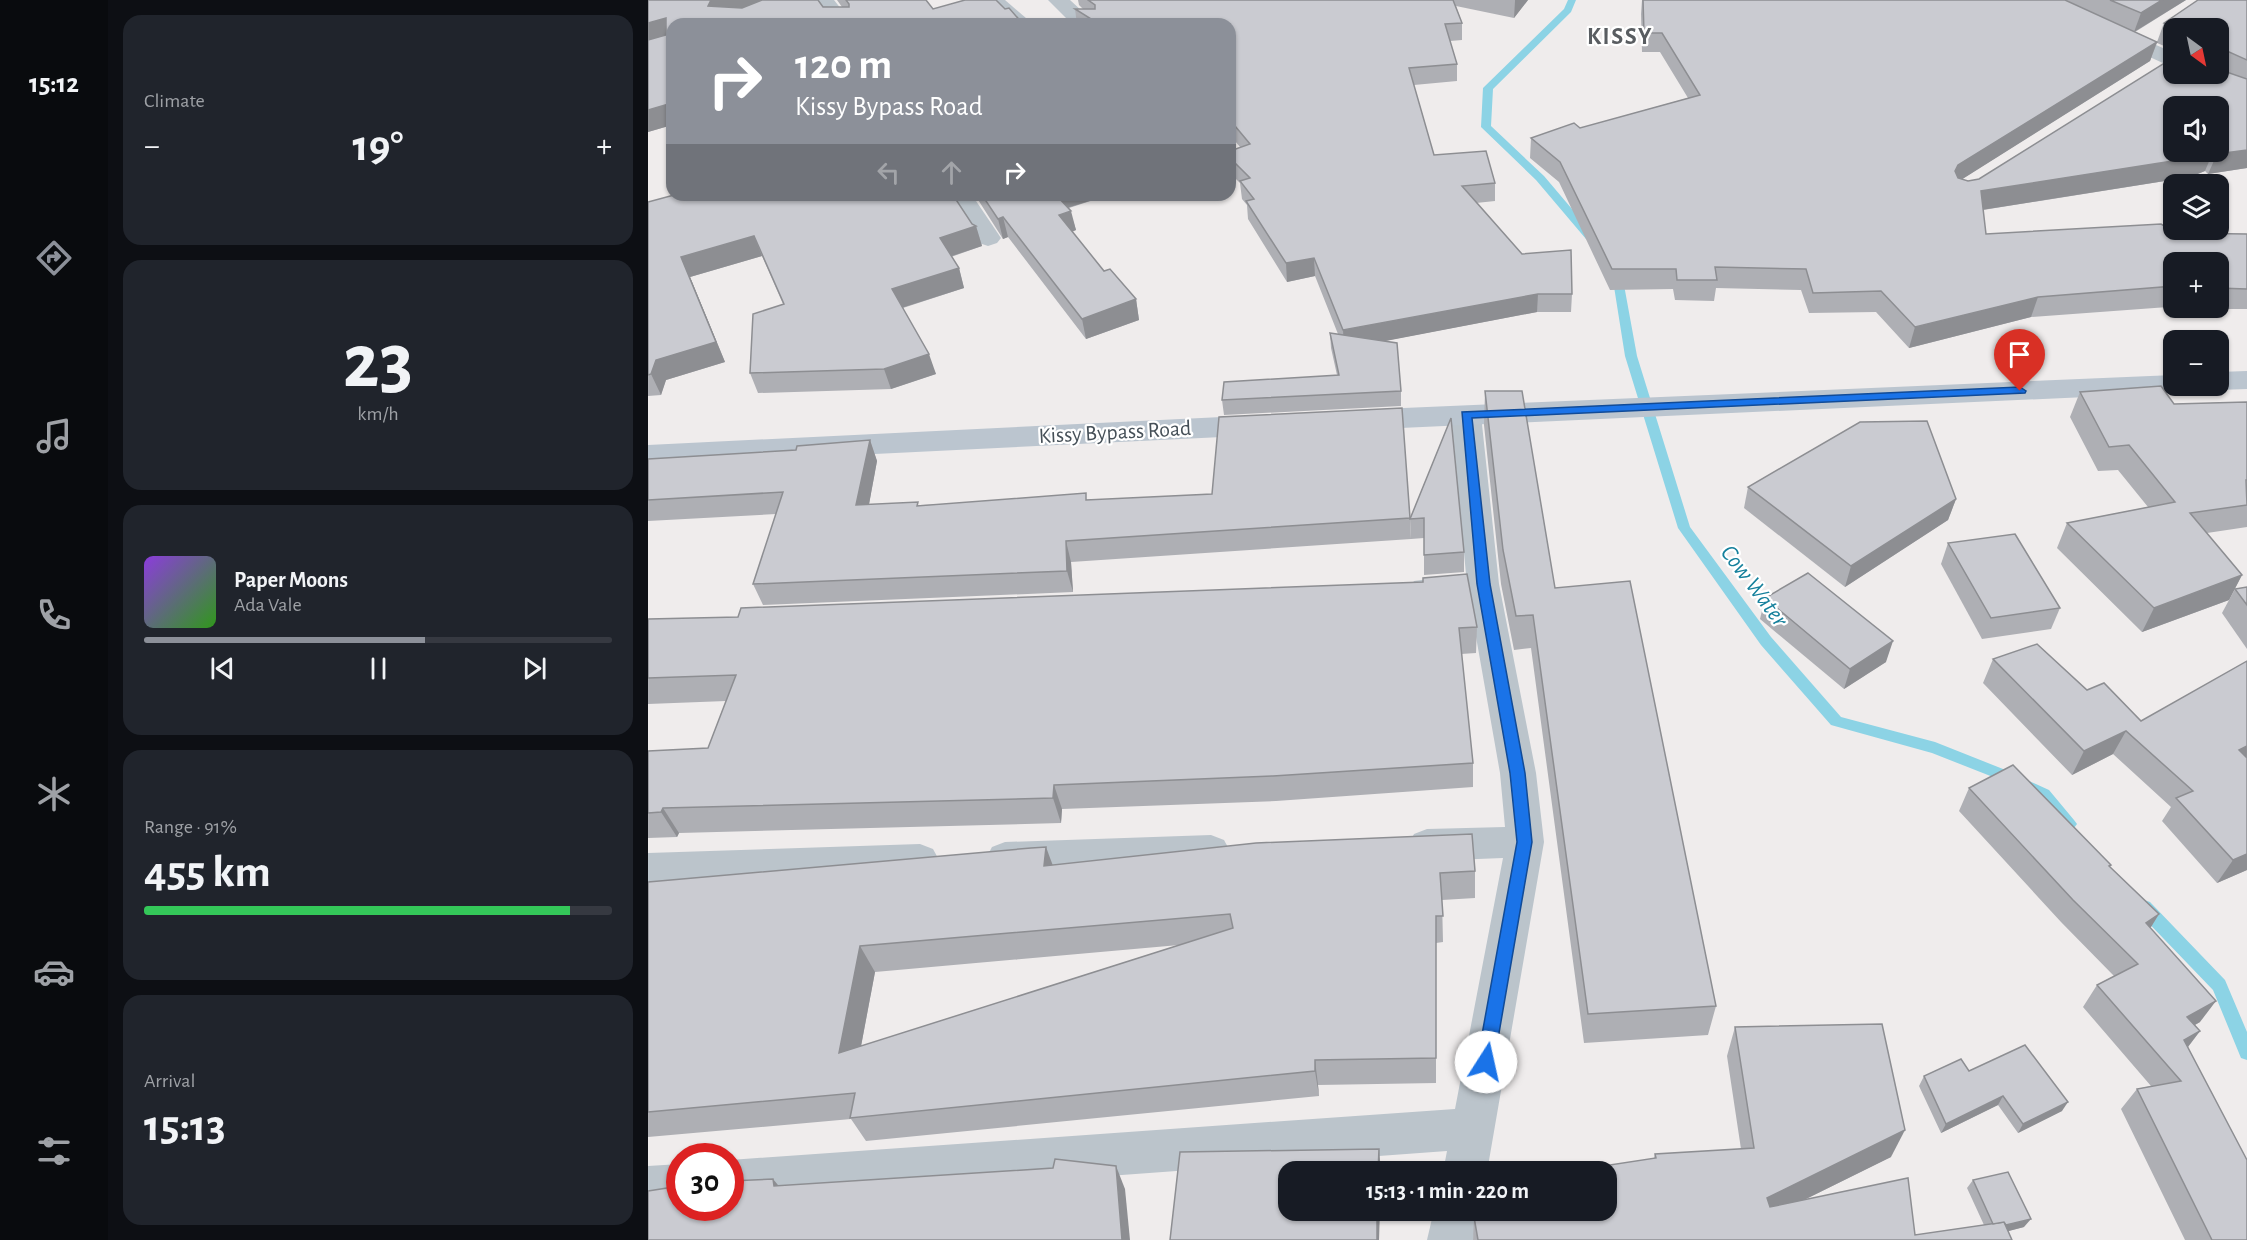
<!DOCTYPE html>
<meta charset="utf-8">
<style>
:root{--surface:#171b24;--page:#20242c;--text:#f1f3f6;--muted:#9ea1a6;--line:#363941;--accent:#8c9099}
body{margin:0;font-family:"Alegreya Sans",sans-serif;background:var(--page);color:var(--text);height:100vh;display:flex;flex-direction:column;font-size:22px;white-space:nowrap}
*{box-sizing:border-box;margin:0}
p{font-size:20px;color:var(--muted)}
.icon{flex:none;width:33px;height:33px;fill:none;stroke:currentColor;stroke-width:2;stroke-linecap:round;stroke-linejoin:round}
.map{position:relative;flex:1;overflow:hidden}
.drawer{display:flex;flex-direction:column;gap:15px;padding:15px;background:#0d0f14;width:540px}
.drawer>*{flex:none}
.banner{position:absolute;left:18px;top:18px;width:570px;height:183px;border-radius:18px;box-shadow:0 2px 4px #0004;background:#8c9099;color:#fff;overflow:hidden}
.needle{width:39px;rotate:147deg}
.fabs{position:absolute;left:1515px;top:18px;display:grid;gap:12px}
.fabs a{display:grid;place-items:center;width:66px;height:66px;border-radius:12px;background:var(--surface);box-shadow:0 2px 4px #0004;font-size:30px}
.speed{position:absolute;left:18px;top:1143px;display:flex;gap:12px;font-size:30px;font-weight:700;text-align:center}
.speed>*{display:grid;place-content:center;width:78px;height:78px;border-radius:50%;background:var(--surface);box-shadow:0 2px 4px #0004;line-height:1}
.speed .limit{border:9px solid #d22;background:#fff;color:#111}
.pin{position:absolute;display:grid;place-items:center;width:51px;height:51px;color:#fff;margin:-62px -26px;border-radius:50% 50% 50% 0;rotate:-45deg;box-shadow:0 0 6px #0007}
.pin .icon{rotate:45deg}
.me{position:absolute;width:66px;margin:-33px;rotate:10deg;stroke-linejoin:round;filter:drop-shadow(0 0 4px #0008)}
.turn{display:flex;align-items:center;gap:21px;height:126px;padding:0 30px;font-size:27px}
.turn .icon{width:78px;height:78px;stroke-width:2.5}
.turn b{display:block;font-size:42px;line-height:51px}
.lanes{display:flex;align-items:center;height:57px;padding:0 30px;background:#0003;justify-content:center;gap:30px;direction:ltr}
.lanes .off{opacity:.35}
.big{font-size:45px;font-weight:600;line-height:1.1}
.drawer .card{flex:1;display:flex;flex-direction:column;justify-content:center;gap:9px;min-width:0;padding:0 21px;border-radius:18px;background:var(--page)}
.drawer .dial{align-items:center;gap:0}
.dial b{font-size:78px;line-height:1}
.song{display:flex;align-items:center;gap:18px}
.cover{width:72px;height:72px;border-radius:9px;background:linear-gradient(135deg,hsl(270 70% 55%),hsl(110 70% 35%))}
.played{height:6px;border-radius:3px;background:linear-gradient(90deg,var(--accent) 60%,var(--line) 60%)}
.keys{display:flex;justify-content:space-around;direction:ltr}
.heat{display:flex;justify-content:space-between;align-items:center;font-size:33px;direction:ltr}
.charge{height:9px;border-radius:4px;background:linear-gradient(90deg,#34c759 91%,var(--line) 0)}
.trip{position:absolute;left:630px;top:1161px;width:339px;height:60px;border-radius:18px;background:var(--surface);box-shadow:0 2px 4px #0004;font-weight:600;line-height:60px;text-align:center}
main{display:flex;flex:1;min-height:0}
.tabs{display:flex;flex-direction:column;width:108px;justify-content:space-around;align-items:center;background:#090b0e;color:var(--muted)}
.tabs .icon{width:42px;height:42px}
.tabs .current{color:var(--accent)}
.tabs b{font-size:27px;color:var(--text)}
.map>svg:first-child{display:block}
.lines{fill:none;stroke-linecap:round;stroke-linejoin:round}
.stream{fill:#8cd3e5;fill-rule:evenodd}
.service{fill:#bbc4cb;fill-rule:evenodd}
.minor{fill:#bbc4cb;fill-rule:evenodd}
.secondary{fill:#bbc5cf;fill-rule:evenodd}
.wall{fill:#aeafb4;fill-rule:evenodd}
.shaded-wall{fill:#8d8e92}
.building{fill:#cacbd1;stroke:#8d8e92;stroke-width:1.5;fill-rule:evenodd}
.route{fill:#1a73e8;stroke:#114b97;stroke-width:1.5}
.labels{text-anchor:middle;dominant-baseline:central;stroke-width:4.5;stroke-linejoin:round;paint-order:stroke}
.street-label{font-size:22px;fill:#465058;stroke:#fff}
.far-district-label{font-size:24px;font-weight:bold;letter-spacing:1.5px;fill:#595d61;stroke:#fff}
.water-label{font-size:24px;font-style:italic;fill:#15809c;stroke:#fff}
</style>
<main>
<nav class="tabs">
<b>15:12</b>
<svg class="icon current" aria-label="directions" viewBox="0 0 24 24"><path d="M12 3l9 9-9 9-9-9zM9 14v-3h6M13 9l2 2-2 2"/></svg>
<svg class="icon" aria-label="music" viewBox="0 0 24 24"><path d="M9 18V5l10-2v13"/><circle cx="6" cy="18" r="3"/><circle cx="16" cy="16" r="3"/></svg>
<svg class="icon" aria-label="phone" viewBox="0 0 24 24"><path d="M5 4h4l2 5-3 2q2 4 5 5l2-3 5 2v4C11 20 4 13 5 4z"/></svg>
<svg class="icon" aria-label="climate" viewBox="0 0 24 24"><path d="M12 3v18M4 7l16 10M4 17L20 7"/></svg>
<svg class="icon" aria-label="car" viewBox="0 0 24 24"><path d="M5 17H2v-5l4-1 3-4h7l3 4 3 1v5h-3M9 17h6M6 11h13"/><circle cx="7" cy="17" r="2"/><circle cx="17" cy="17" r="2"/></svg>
<svg class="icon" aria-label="filters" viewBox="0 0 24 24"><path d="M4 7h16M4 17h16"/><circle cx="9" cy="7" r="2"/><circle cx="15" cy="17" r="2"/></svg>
</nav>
<section class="drawer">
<div class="card"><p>Climate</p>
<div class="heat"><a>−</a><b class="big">19°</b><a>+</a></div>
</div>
<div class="card dial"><b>23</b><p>km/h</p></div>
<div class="card">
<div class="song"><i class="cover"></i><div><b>Paper Moons</b><p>Ada Vale</p></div></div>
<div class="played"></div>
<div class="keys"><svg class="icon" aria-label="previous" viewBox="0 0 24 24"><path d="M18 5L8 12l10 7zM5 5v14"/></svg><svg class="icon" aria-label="pause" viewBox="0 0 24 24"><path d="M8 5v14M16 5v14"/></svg><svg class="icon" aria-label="next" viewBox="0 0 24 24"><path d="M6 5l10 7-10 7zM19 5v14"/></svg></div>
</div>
<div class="card"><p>Range · 91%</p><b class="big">455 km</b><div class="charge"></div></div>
<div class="card"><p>Arrival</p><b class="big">15:13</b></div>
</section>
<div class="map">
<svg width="1599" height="1240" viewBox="0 0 1599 1240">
<rect width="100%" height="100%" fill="#efecec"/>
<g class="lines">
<g class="stream">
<polygon points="920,0 928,0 923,12 845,89 843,126 896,176 946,235 947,237 942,240 938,239 888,180 833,127 835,88 916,9"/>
<polygon points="969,271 974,274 989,356 1042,527 1123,637 1193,717 1287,742 1355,769 1401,790 1426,820 1429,824 1426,828 1421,830 1416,828 1391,798 1345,777 1284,753 1183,725 1113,645 1030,528 977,356 964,274"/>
<polygon points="1496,900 1502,902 1577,980 1599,1032 1599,1060 1593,1058 1565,990 1490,912 1488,907 1490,902"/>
</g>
<polygon class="service" points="343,0 357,0 385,24 371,24"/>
<g class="minor">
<polygon points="165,0 186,0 205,24 183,24"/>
<polygon points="400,0 422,0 448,24 424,24"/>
<polygon points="1381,0 1408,0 1526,53 1526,68 1384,4"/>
<polygon points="300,195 324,195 353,238 349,243 340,246 331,243"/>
<polygon points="818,406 828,408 833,415 851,584 888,773 896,842 839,1172 795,1172 799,1151 82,1204 82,1160 807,1109 855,858 779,861 766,856 760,845 766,834 779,829 857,827 852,773 821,597 777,601 766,597 761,589 766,581 818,574 803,415 808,408"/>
<polygon points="563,835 576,840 582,851 576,862 563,867 357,874 344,869 338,858 344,847 357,842"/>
<polygon points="272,844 285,849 291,860 285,871 272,876 0,885 0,853"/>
<polygon points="32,1164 33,1208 0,1210 0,1166"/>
<polygon points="786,1210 830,1210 825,1240 779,1240"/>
</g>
<g class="secondary">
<polygon points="1599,371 1599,389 1570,390 1559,386 1570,386 1570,372"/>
<polygon points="1526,375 1526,386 1539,386 1536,390 1526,393 709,430 699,427 694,420 699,413 709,410"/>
<polygon points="615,415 625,418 630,425 625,432 615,435 0,465 0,445"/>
</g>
</g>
<g class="wall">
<polygon points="0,0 194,7 189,0 278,0 285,9 357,9 24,24 24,125 0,132"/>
<polygon points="430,0 880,0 866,18 808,6 814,23 814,40 802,41 809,64 809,81 766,85 786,155 847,183 847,201 828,203 874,254 924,294 923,312 889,312 736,341 753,391 753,406 576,415 574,400 689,375 683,348 682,333 690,334 667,276 639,282 600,219 599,205 594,199 592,183 582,173 582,151 592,147 582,135 582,24 429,24 427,9 435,9 431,5"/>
<path d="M994,0h544l-51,32 22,10 7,-19 83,-23v168l-39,6 -3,-3 -15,6 -207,33 3,24 190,-1 71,1v75h-50l-15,7 -14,-9 -137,10 -122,31 -33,-36 -67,1 -8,-23 -85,-2 -2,13 -39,-1 -2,-11 -63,1 -51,-108 -29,-24 1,-20 49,-10 108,-30 -28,-46h-18l-1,-38zM1526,28h44v46l-239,105 -11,2 -6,-2 188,-118 7,-18 17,7zM1570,106v46h-44zM1526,262h44v46h-44z"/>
<polygon points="327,195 461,195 421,208 428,230 424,232 456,271 488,299 491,320 438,339 360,237 355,239"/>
<polygon points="0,202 324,224 328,226 334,246 303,257 311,268 316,288 255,308 288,374 243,389 110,393 102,373 135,304 114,256 42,277 77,362 18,380 13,395 0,396"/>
<polygon points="837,391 907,588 1068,1006 1060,1035 936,1043 883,648 866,650 853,584 836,425"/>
<polygon points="1432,392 1526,404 1599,402 1599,527 1559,533 1594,575 1581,600 1494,632 1409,548 1419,523 1500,507 1470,470 1450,471 1422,417"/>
<polygon points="803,418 816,552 816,572 776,575 776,538 763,539 762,519"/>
<polygon points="222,440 229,461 221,504 272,505 440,500 762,518 763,539 423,562 425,592 115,605 105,584 128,514 0,521 0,459 148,450"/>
<polygon points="1100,487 1308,499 1300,520 1197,587 1096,508"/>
<polygon points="1300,543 1412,608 1403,629 1334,639 1293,564"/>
<polygon points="1599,587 1599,649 1574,613 1587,589"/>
<polygon points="1117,598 1238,662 1196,689 1112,619"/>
<polygon points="0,619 829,627 828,653 813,654 825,763 825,787 628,801 414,809 413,823 31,833 29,837 0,838 0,751 60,748 78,701 0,704"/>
<polygon points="1345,659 1439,690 1493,721 1599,661 1599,870 1569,883 1514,821 1523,807 1465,754 1424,775 1335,683"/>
<polygon points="1321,788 1463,865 1462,867 1511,914 1502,928 1552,1022 1547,1025 1552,1031 1540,1047 1599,1240 1537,1240 1473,1109 1489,1089 1503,1086 1435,1007 1449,985 1466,976 1413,922 1311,811"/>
<path d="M404,865l423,6v27l-33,2 1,42 -7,1v140l-118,2 1,11 -453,45 -15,-22 -203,18v-255zM531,945l-318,101 14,-74z"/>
<polygon points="1087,1027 1243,1157 1156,1200 1267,1235 1336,1225 1319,1188 1325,1180 1376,1227 1360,1231 1363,1240 825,1240 826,1217 1006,1158 1007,1154 1093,1149 1079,1056"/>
<polygon points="1321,1071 1414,1111 1370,1133 1350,1105 1293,1133 1271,1086 1276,1076"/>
</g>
<g class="shaded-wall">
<polygon points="63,0 119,0 71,17 60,6"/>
<polygon points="867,0 880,0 866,18 867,1"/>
<polygon points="1514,0 1538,0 1486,32 1493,13"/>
<polygon points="18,18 24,33 0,44 0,23"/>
<polygon points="1509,42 1502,61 1305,185 1307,171 1310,165"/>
<polygon points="24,103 24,125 0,132 0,110"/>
<polygon points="1599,150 1599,168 1560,174 1569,154"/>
<polygon points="1565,152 1557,171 1542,177 1327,211 1333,191"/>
<polygon points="406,195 461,195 409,211"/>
<polygon points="423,211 428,230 415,235 411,215"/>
<polygon points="355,217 360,237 355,239 350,219"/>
<polygon points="328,226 334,246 298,258 292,238"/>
<polygon points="106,236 114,256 42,277 77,362 18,380 13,395 3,374 33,257"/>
<polygon points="666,258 667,276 639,282 638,263"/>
<polygon points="311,268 316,288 250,309 244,289"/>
<polygon points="890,294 889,312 696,349 695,330"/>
<polygon points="1390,297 1383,317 1261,348 1267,327"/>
<polygon points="488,299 491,320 438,339 434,319"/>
<polygon points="1538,308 1550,308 1549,309 1534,316"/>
<polygon points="281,354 288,374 243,389 236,369"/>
<polygon points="222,440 229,461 217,526 208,505"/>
<polygon points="1308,499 1300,520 1197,587 1203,566"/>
<polygon points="418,541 423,562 425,592 419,571"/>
<polygon points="1594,575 1581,600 1494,632 1506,608"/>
<polygon points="1245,641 1238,662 1196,689 1202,669"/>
<polygon points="1478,731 1465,754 1424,775 1436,751"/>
<polygon points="1599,746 1599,760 1591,750"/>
<polygon points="406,785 414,809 413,823 405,798"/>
<polygon points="15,808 31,833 29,837 13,812"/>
<polygon points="398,847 408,874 396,866"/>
<polygon points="1599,854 1599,870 1569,883 1585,860"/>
<polygon points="1511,914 1497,937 1498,923"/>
<polygon points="212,946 227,972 207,1078 191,1053"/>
<polygon points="1568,1001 1552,1022 1523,1038 1539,1017"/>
<polygon points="1552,1031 1536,1052 1536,1040"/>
<polygon points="667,1060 670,1085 671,1096 667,1071"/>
<polygon points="1355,1096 1350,1105 1293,1133 1298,1124"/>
<polygon points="1420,1102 1414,1111 1370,1133 1375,1124"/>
<polygon points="1257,1130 1243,1157 1109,1223 1119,1198"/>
<polygon points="731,1149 733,1172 730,1172"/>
<polygon points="468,1166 477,1189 482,1240 474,1240"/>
<polygon points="125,1179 144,1202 126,1186"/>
<polygon points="729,1210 732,1210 731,1240 729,1240"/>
<polygon points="1383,1219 1376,1227 1342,1236 1347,1228"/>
</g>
<g class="building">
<polygon points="0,0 63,0 60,6 94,8 114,0 170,0 175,7 201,7 201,4 198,0 278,0 285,9 317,0 348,0 357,9 361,8 375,24 24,24 24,103 0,110 0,40 18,35 18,18 0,23"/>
<polygon points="440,0 805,0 814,23 797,24 809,64 761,68 786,155 838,151 847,183 814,186 874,254 923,250 924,294 890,294 695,330 666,258 638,263 598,201 606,199 592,181 602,178 582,158 582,151 602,144 582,120 582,24 451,24 427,9 447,9 447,5"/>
<polygon points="995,0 1417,0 1509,42 1310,165 1307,171 1310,178 1320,181 1331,179 1526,57 1526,74 1570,74 1570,69 1599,79 1599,150 1569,154 1566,152 1570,152 1570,106 1526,106 1526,152 1563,152 1550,157 1333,191 1338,234 1513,224 1528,233 1599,234 1599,289 1570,288 1570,262 1526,262 1526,286 1390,297 1267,327 1233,291 1165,293 1158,269 1067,267 1069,280 1029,280 1028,269 964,269 912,162 883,138 926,123 932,128 1052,95 1014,33 996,33"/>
<polygon points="1462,0 1514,0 1493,13"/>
<polygon points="1550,0 1599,0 1599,60 1579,51 1570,52 1570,28 1527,28 1516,23"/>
<polygon points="26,195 305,195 324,224 328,226 292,238 311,268 244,289 281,354 236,369 102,373 105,314 136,304 106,236 33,257 68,342 8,360 3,374 0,375 0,202"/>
<polygon points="334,195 408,195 423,211 411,215 456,271 462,269 488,299 434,319 355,217 350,219"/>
<polygon points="682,333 749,343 753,391 574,400 576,382 691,375"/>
<polygon points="1513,386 1526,404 1599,402 1599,480 1598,480 1599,505 1542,513 1594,575 1506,608 1419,523 1527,502 1481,445 1461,447 1432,392"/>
<polygon points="837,391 874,391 907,588 982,581 1068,1006 940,1014 885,615 868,616 855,550"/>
<polygon points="754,408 762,518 418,541 419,571 105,584 135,492 0,500 0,459 148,450 149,446 222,440 208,505 270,502 269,506 438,493 438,500 564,494 571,417"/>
<polygon points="803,418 816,552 776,555 776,518 762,519"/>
<polygon points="1279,421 1308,499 1203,566 1100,487 1212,422"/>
<polygon points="1367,534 1412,608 1343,618 1300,543"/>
<polygon points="1160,573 1245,641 1202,669 1117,598"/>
<polygon points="819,574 829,627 811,628 825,763 625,776 406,785 405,798 15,808 13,812 0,813 0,751 60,748 88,675 0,678 0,619 90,617 93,608 775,582 775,578"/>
<polygon points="1599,587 1599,605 1587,589"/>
<polygon points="1389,644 1439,690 1456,683 1493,721 1599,661 1599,746 1591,750 1599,758 1599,854 1585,860 1528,798 1545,791 1478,731 1436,751 1345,659"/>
<polygon points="1365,765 1463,865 1461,866 1511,914 1498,923 1568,1001 1539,1017 1552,1031 1536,1040 1599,1160 1599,1240 1564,1240 1489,1089 1533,1081 1449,985 1490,964 1425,900 1321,788"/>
<path d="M824,834l3,37 -35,2 3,43h-7v142l-121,2v11l-465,47 5,-25 -207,19v-230l383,-34 15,-1 -2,19 212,-23zM582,914l3,14 -394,125 21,-107z"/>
<polygon points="1234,1024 1257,1130 1119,1198 1122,1207 1260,1178 1267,1235 1356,1222 1364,1240 830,1240 826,1217 827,1210 958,1210 958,1172 916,1172 1008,1158 1007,1154 1106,1148 1087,1027"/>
<polygon points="1377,1045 1420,1102 1375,1124 1355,1096 1298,1124 1276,1076 1313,1059 1321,1071"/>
<polygon points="731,1149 730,1172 640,1172 640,1210 729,1210 729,1240 522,1240 532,1152"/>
<polygon points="407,1159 468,1166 474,1240 0,1240 0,1191 32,1186 32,1208 82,1208 82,1181 125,1179 126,1186 405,1168"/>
<polygon points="1360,1172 1383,1219 1358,1225 1356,1222 1345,1224 1325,1180"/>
</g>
<polygon class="route" points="1372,387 1378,391 1377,393 824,418 842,584 877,773 884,842 846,1062 844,1068 838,1070 832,1068 829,1062 869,842 862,773 829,584 814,412"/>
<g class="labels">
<g class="street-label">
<text transform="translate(467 432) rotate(-3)">Kissy Bypass Road</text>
</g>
<g class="far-district-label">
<text x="972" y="37">KISSY</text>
</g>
<g class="water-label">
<text transform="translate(1106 586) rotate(53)">Cow Water</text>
</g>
</g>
</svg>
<div class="fabs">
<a><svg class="needle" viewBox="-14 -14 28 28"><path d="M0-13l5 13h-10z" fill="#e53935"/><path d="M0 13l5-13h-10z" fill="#9ea1a6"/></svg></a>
<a><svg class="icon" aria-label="sound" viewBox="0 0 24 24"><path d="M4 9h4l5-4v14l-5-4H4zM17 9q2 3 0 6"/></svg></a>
<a><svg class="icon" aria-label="layers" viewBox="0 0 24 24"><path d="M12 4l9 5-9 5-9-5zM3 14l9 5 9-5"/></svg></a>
<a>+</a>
<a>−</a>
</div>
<div class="speed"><div class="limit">30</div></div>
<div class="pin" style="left:1372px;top:391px;background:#d93025"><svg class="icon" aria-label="arrive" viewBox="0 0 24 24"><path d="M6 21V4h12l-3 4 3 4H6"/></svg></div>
<svg class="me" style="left:838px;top:1062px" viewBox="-20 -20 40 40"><circle r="19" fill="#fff"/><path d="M0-13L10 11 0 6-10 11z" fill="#1a73e8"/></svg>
<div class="trip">15:13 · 1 min · 220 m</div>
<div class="banner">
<div class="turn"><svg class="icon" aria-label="right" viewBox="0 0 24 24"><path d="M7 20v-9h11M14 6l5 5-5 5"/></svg><div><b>120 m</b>Kissy Bypass Road</div></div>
<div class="lanes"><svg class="icon off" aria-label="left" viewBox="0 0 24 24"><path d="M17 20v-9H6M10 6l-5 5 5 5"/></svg><svg class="icon off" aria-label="ahead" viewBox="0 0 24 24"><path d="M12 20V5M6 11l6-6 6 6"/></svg><svg class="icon" aria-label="right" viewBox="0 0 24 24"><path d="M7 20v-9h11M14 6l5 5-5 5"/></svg></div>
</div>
</div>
</main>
